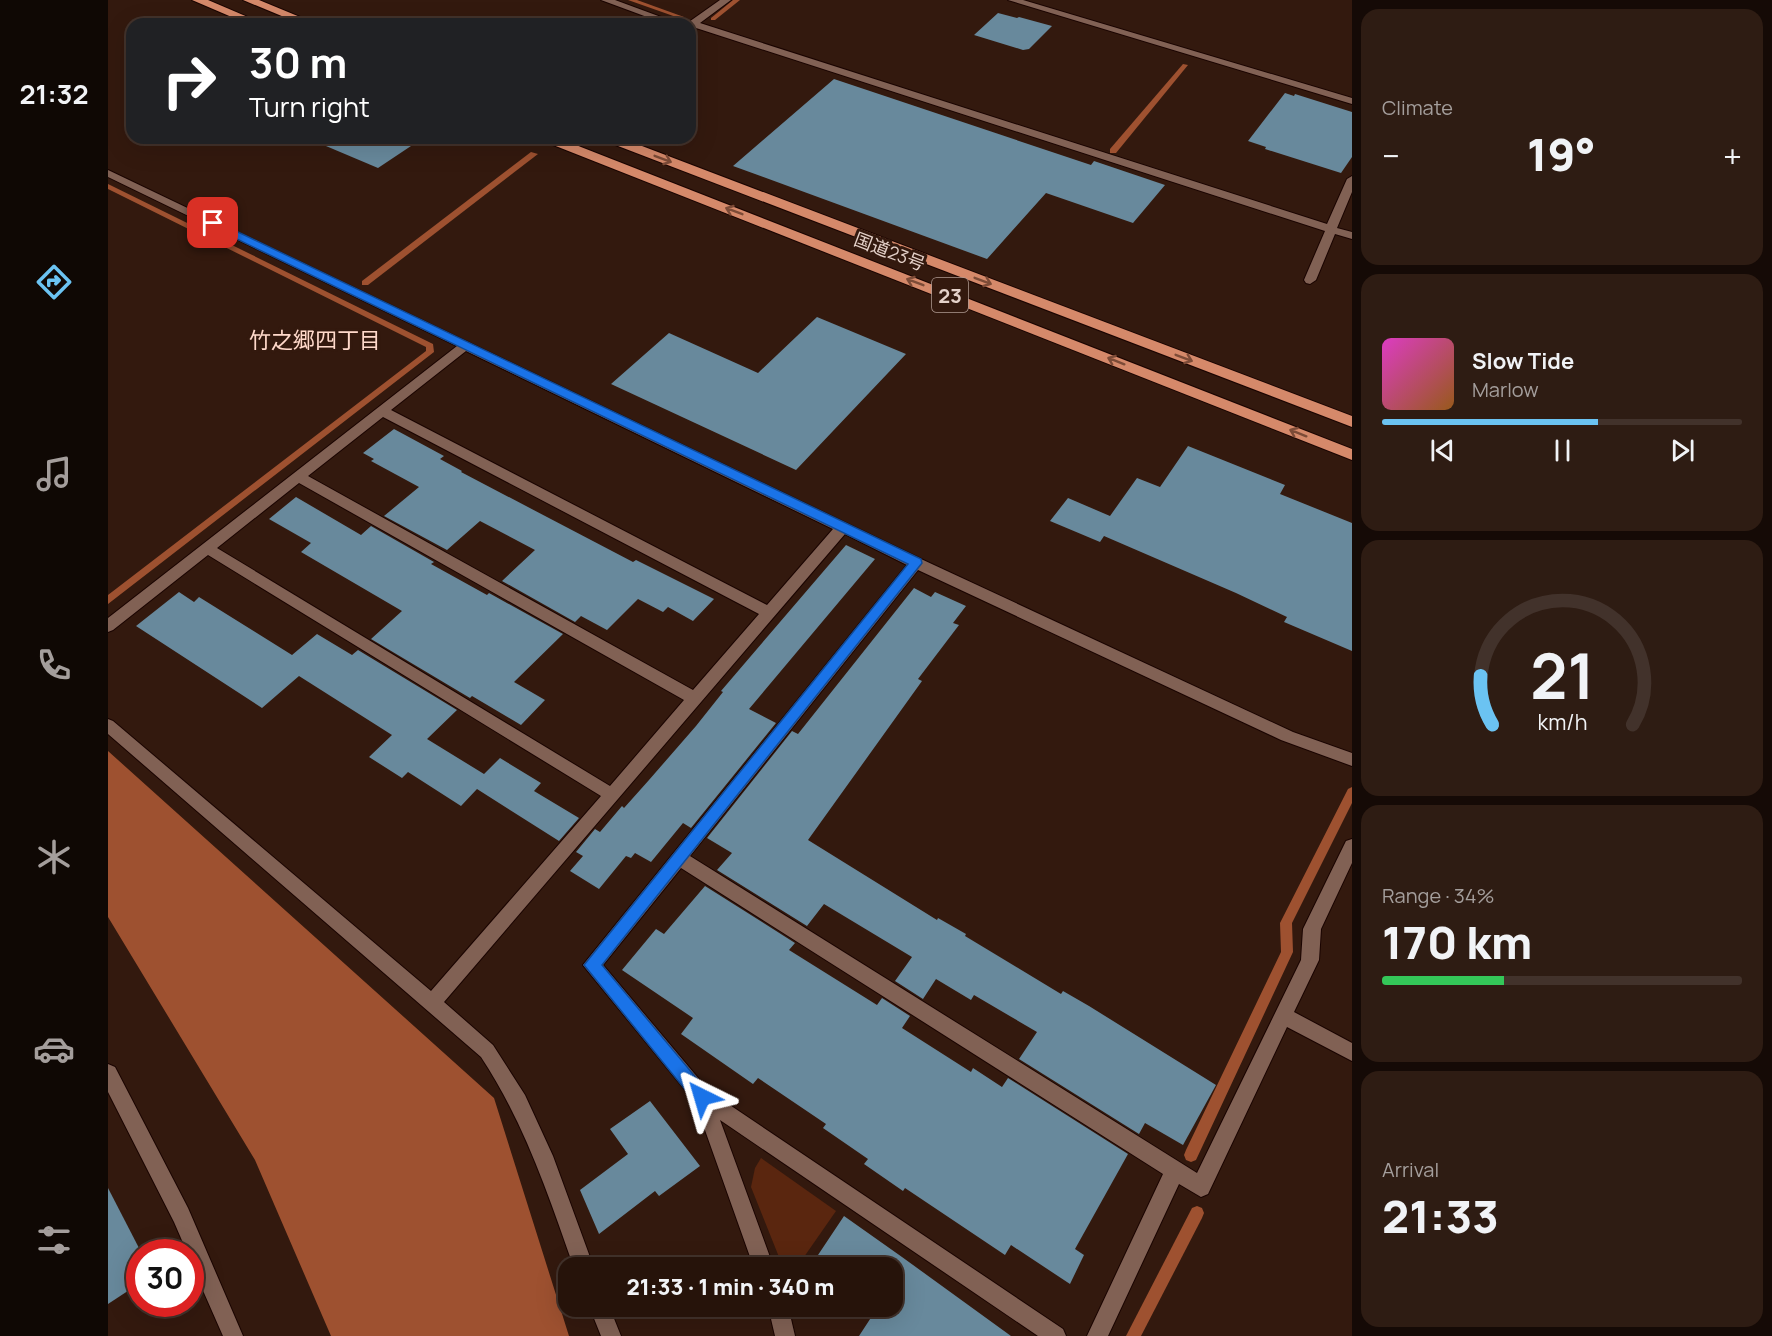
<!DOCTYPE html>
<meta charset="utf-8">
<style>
:root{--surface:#26130a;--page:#2e1c13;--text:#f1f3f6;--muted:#a49e9c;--line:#42322b;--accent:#6bc3f2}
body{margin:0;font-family:Manrope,"Noto Sans JP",sans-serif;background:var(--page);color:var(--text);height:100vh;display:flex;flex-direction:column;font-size:22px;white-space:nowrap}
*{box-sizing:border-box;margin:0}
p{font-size:20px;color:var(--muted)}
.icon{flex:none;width:33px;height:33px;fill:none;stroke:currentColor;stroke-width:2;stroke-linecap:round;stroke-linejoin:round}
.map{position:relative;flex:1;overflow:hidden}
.drawer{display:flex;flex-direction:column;gap:9px;padding:9px;background:#150a06;width:420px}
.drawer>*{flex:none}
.top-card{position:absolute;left:18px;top:18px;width:570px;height:126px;border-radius:18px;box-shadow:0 6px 24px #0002,0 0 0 2px var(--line);background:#202124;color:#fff;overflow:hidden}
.speed{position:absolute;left:18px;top:1239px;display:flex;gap:12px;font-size:30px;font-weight:700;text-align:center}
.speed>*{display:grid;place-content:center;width:78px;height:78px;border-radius:50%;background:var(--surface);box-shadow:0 6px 24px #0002,0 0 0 2px var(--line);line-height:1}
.speed .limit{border:9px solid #d22;background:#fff;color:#111}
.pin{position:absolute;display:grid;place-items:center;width:51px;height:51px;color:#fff;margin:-26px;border-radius:12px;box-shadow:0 3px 9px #0006}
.me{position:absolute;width:66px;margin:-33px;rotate:320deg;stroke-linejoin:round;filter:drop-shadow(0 0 4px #0008)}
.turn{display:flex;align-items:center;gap:21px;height:126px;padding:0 24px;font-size:27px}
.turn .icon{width:78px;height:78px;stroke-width:2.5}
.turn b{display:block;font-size:42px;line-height:51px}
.big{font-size:45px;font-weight:800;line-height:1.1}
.drawer .widget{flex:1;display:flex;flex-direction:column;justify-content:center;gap:9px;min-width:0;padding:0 21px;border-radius:18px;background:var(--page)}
.drawer .dial{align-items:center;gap:0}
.dial svg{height:156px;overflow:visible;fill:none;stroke:var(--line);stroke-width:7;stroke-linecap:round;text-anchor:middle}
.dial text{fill:var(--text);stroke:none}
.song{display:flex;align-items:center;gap:18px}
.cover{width:72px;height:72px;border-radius:9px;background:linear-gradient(135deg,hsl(310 70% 55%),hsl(30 70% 35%))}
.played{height:6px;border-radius:3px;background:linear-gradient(90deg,var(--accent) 60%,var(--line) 60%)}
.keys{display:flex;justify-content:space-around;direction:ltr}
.heat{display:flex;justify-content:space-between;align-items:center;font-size:33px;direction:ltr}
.charge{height:9px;border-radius:4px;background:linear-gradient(90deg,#34c759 34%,var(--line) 0)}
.trip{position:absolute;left:450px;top:1257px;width:345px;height:60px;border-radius:18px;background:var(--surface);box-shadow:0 6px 24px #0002,0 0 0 2px var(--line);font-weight:800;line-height:60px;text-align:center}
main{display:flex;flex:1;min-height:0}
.dock{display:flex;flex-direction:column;width:108px;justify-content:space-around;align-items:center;background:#0f0804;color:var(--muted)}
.dock .icon{width:42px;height:42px}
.dock .active{color:var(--accent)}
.dock b{font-size:27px;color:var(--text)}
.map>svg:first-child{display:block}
.green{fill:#5a260f}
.water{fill:#9e5130}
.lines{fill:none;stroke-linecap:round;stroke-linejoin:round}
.stream{fill:#9e5130;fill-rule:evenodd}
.building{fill:#68899c}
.street-casing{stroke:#1a0400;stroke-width:2}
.secondary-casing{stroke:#1a0400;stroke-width:2}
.highway-casing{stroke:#1a0400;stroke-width:2}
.street{fill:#816154;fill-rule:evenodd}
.secondary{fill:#816154;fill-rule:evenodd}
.highway{fill:#d5896a;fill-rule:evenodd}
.oneway{stroke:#7c4b37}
.route{fill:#1a73e8;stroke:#114b97;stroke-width:1.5}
.labels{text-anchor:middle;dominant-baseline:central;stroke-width:6;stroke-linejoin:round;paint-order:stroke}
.far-street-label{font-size:18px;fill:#e5d2ca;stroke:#33190e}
.shield{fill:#33190e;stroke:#b09a92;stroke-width:1.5}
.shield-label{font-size:20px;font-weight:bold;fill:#e5d2ca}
.neighbourhood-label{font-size:22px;fill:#ffd9ca;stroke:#33190e}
</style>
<main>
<nav class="dock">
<b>21:32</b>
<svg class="icon active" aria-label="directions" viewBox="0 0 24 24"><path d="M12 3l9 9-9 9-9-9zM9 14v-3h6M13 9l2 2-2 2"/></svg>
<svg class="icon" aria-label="music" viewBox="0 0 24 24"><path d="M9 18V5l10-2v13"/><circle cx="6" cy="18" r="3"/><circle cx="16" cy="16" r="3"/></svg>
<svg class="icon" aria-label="phone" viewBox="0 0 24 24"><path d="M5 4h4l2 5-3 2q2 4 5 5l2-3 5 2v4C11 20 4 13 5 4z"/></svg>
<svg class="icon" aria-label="climate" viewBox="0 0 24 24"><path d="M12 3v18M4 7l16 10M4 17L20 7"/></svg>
<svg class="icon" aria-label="car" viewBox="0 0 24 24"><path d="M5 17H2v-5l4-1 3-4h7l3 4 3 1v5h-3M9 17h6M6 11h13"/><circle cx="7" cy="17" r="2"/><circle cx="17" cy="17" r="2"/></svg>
<svg class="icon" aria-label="filters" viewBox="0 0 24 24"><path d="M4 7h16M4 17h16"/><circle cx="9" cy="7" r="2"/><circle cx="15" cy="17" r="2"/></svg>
</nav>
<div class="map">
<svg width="1244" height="1336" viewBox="0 0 1244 1336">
<rect width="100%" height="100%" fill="#33190e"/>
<polygon class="green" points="653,1158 728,1211 689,1267 675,1267 643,1187 647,1168"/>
<polygon class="water" points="0,751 386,1098 461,1336 223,1336 147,1160 0,917"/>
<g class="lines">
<g class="stream">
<polygon points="520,0 529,0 576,17 571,18"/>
<polygon points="625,0 632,0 607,20 603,20 603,18"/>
<polygon points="586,32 589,34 588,35 582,37 582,33"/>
<polygon points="1075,64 1080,65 1008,153 1002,153 1002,149"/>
<polygon points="423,152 430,154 260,285 254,285 254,281"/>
<polygon points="0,184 325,344 326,352 0,604 0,595 318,351 318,347 0,189"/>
<polygon points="1244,787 1244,803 1184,923 1185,952 1088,1160 1083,1162 1078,1160 1076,1155 1078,1150 1173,952 1172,923 1240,789"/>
<polygon points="1089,1206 1094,1208 1096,1213 1094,1218 1033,1336 1018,1336 1084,1208"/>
</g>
</g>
<g class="building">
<polygon points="890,13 909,18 911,17 944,26 921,49 915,50 866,35"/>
<polygon points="726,79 983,165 986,161 1057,185 1025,223 938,193 879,259 625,166"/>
<polygon points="1177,93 1186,96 1187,94 1244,112 1244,157 1233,173 1157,149 1158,147 1140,141"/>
<polygon points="199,138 315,138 270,168"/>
<polygon points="709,317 798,354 688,470 503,384 561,333 650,373"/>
<polygon points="286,429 336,456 332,459 354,471 353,472 525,562 528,560 606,599 585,621 560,607 555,612 530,599 499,630 473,616 467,622 394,581 427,550 372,521 339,550 276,516 311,487 263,461 266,459 255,453"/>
<polygon points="1080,446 1177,485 1172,494 1244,523 1244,651 1176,622 1179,617 1128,593 996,536 992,542 942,521 960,498 1002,516 1029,478 1052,487"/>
<polygon points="188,497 253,535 263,526 326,562 323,564 379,595 381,593 455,634 406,682 437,700 413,725 364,696 362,698 263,639 294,611 193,552 203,543 161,519"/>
<polygon points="738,545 767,559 641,709 668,723 583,828 575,823 543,862 527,853 523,858 518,856 491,889 462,871 475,856 468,852 487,829 492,832 514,806 516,808 541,780 588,726 615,692 613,691"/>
<polygon points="806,588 823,597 827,592 858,606 845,623 851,625 810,679 814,681 700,840 829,920 830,918 858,934 857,936 953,994 955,991 981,1006 1108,1085 1075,1145 1037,1123 1031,1134 911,1059 929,1032 866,995 863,1000 828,979 815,999 787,981 804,957 716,904 699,926 609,870 624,853 599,838 684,731 690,734"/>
<polygon points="71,592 86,602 91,597 184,655 209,634 244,655 250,650 349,710 319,739 376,774 392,758 433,783 426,791 471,818 451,841 369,789 353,806 300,772 294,778 261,757 284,735 191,676 154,708 28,626"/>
<polygon points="597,886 687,943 681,950 769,1005 774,998 802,1016 794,1028 863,1072 865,1068 894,1087 900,1078 1020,1154 967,1249 976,1255 962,1284 903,1245 897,1255 797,1188 795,1191 756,1164 760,1159 715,1128 718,1124 650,1078 645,1084 573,1034 585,1018 514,970 548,929 556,934"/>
<polygon points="542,1101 592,1166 551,1196 547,1191 491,1234 472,1190 520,1154 502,1129"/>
<polygon points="0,1188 32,1250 32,1283 0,1304"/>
<polygon points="736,1216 794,1257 903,1336 751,1336 766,1313 757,1306 784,1306 784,1268 702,1267"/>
</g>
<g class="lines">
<g class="street-casing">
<g id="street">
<polygon points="493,0 507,0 572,24 558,24"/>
<polygon points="612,0 623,0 592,23 1219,224 1239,179 1244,176 1244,192 1229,228 1244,232 1244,239 1227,234 1208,280 1202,284 1198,283 1196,280 1217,231 585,27 582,28 582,24 578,24"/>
<path d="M0,170l813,389 372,173 59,21v13l-71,-26 -363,-170 -228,286 507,317 104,-213 2,-31 43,-88 6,-2v24l-31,66 -2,31 -25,52 58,31v18l-65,-34 -79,167 -7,3 -22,-13 -71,152h-21l76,-162 -482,-306 -78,97 106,126 354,238 3,7h-28l-318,-216 54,148h-20l-59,-166 -112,-137 324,-400 -62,-31 -401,468 49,43 32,50 28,61 41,112h-20c-26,-74 -50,-146 -93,-211l-373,-323v-15l5,2 318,270 170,-195 -393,-241 -95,75 -5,2v-14l349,-272 -349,-169zM358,351l367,178 -66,76 -376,-195zM275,417l376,197 -66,76 -385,-214zM191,483l385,217 -74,86 -393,-238z"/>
<polygon points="0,1064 7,1067 80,1208 135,1336 115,1336 82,1261 82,1252 79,1252 66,1222 0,1092"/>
<polygon points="481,1306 501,1306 513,1336 493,1336"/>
<polygon points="660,1306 680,1306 687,1336 667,1336"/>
</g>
</g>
<g class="secondary-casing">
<polygon id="secondary" points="900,0 915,0 1244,98 1244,104"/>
</g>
<g class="highway-casing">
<g id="highway">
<polygon points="84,0 100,0 156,24 140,24"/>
<polygon points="135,0 151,0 209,24 193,24"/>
<polygon points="433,138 450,138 1244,449 1244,460 435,141"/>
<polygon points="495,138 513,138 1244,416 1244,427 497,141"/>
</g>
</g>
<use href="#street" class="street"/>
<use href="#secondary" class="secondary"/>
<use href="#highway" class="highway"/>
</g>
<defs><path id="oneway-shaft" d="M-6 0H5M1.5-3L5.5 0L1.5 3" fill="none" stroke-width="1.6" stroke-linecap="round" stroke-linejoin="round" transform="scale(1.5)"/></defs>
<g class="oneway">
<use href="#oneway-shaft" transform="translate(555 159) rotate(21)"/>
<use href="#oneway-shaft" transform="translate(626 211) rotate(-159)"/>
<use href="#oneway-shaft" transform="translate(875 281) rotate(21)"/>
<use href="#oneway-shaft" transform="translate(807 282) rotate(-159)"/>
<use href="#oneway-shaft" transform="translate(1076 358) rotate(21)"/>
<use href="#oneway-shaft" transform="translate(1008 361) rotate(-158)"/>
<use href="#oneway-shaft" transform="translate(1190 433) rotate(-158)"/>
</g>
<polygon class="route" points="105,220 813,559 814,563 494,965 600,1092 602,1097 600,1103 594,1106 588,1103 476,965 800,564 102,226 102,221"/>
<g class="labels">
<g class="far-street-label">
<text transform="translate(782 251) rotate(21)">国道23号</text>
</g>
<rect class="shield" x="824" y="278" width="36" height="34" rx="4.5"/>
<g class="shield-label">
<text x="842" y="295">23</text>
</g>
<g class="neighbourhood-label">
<text x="207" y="340">竹之郷四丁目</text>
</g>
</g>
</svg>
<div class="speed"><div class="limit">30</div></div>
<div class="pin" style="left:105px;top:223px;background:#d93025"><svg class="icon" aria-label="arrive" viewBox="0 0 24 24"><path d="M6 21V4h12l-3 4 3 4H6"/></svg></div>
<svg class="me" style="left:594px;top:1097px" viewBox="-20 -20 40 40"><path d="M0-17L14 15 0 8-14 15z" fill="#1a73e8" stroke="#fff" stroke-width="4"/></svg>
<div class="trip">21:33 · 1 min · 340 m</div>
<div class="top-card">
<div class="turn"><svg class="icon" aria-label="right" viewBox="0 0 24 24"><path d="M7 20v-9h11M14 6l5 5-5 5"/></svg><div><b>30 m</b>Turn right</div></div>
</div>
</div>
<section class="drawer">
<div class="widget"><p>Climate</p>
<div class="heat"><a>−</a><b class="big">19°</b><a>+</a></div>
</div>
<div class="widget">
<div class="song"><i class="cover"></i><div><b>Slow Tide</b><p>Marlow</p></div></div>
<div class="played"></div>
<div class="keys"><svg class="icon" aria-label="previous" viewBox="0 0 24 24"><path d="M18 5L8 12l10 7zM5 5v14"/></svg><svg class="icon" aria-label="pause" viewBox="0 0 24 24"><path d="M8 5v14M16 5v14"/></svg><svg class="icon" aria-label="next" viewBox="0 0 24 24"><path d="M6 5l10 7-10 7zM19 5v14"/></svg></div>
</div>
<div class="widget dial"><svg viewBox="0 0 100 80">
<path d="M14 69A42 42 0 1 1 86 69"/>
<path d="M14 69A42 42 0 0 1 8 44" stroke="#6bc3f2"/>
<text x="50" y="56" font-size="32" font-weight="700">21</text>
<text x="50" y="72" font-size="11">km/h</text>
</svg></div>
<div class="widget"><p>Range · 34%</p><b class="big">170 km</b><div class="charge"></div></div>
<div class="widget"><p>Arrival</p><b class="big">21:33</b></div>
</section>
</main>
